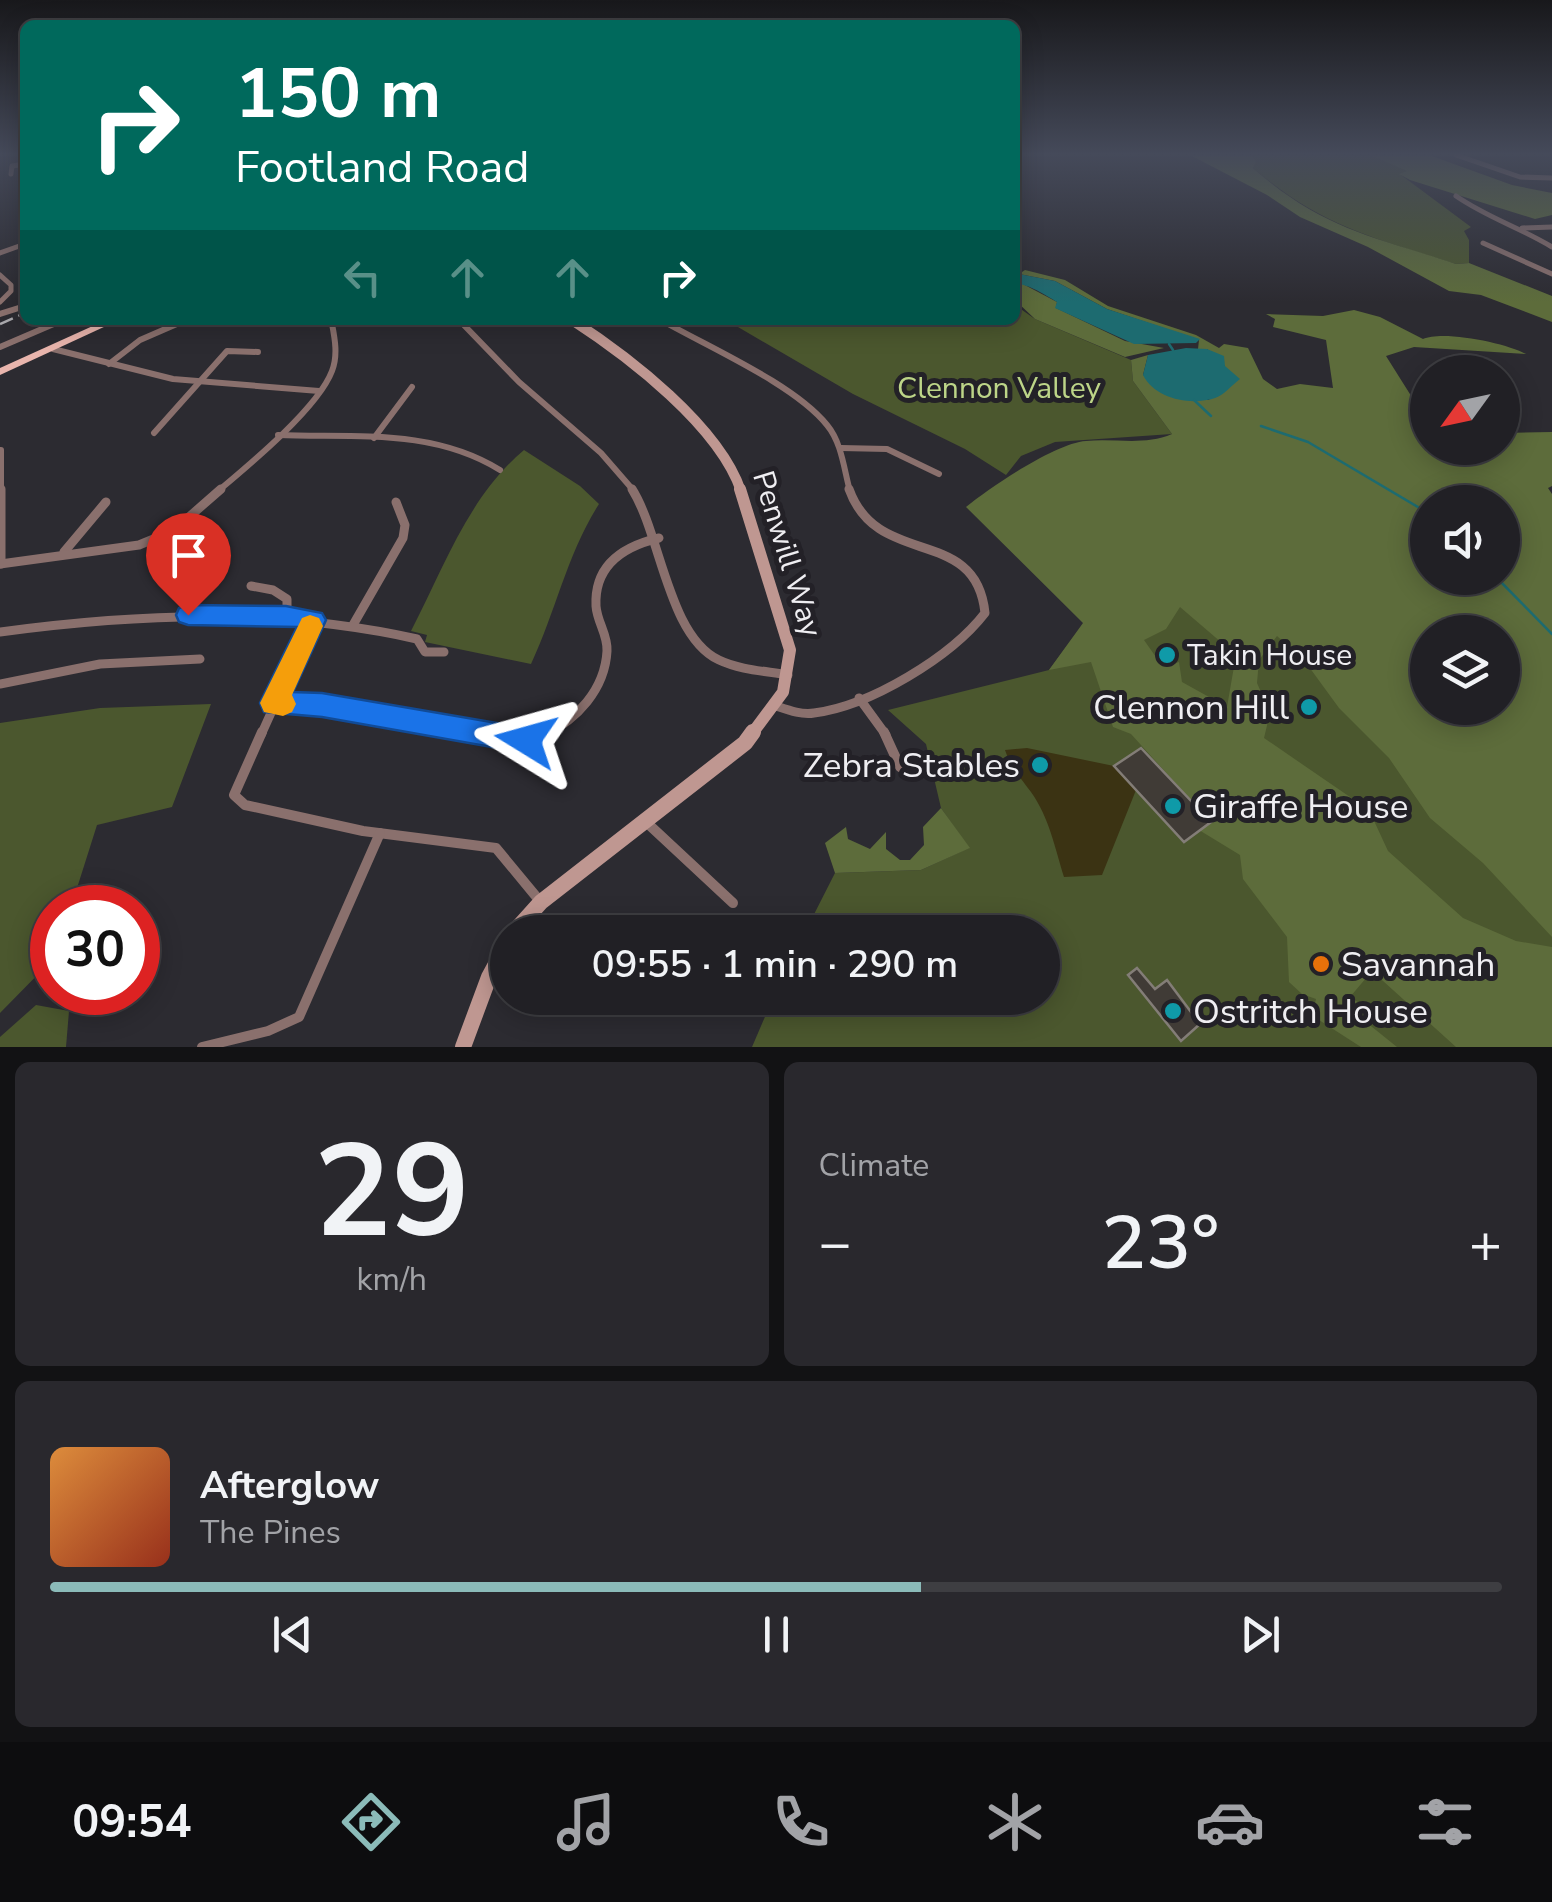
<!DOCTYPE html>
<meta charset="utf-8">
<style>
:root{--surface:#212025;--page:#29282d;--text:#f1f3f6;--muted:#a2a3a7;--line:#3e3e42;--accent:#8bbbb9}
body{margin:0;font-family:"Nunito Sans",sans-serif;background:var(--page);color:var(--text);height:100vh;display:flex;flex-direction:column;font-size:38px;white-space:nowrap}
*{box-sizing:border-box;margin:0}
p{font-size:32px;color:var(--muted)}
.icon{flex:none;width:55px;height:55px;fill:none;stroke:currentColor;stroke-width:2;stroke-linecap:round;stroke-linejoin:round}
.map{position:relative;height:1047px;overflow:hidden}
.details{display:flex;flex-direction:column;gap:15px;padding:15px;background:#121214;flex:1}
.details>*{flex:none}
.guide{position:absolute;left:20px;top:20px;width:1000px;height:305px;border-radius:15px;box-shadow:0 5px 25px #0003,0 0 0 2px var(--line);background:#00695c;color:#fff;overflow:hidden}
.needle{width:65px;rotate:237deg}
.tools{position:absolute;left:1410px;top:355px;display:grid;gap:20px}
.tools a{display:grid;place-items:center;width:110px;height:110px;border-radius:50%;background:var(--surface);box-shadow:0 5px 25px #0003,0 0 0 2px var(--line);font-size:50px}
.speed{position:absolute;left:30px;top:885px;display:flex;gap:20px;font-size:50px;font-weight:700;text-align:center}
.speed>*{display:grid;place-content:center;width:130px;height:130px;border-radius:50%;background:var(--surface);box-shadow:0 5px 25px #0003,0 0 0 2px var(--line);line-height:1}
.speed .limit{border:15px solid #d22;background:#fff;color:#111}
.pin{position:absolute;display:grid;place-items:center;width:85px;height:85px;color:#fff;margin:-102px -42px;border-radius:50% 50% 50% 0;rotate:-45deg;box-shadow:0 0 10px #0007}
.pin .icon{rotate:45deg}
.me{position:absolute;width:110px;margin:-55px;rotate:278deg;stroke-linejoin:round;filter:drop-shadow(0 0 8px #0008)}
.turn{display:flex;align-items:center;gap:35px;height:210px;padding:0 50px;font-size:45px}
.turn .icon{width:130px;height:130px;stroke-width:2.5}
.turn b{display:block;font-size:70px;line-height:85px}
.lanes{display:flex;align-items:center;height:95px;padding:0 50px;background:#0003;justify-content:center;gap:50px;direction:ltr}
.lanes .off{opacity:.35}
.big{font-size:75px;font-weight:600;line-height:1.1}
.details .card{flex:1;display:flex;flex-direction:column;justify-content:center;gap:15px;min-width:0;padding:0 35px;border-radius:15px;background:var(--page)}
.details .dial{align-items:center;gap:0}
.dial b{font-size:130px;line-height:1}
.song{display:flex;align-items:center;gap:30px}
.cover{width:120px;height:120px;border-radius:15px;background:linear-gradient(135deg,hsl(30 70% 55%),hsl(10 70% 35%))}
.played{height:10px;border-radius:5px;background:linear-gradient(90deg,var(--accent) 60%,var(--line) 60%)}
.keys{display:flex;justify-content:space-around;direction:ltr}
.heat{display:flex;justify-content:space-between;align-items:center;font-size:55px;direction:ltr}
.details .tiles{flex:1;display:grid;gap:15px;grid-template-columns:1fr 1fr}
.card:last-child{grid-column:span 2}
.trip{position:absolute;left:490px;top:915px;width:570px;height:100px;border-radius:50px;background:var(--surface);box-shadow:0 5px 25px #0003,0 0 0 2px var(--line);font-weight:600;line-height:100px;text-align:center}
.dock{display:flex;height:160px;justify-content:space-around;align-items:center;background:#0d0d0f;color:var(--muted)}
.dock .icon{width:70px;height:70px}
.dock .active{color:var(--accent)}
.dock b{font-size:45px;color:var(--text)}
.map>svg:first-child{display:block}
.green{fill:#4b572e}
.forest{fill:#5d6c3b;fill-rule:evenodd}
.sand{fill:#3b3313}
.water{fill:#1d6b70}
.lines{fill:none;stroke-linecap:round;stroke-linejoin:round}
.stream{stroke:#1d6b70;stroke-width:2.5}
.building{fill:#403b36;stroke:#837d77;stroke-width:2.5}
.street-far3{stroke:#8a706d;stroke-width:5}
.street-far2{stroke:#8a706d;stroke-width:6}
.street-far1{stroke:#8a706d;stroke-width:9}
.street{stroke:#8a706d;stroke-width:10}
.secondary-far2{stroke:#bf9791;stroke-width:10}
.secondary-far1{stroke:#bf9791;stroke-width:12}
.secondary{stroke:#bf9791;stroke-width:16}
.primary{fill:#e9b5ad;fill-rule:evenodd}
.rail{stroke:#aaa9ad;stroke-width:2.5;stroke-dasharray:14 6;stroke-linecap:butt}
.route{fill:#1a73e8;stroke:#114b97;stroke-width:2.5}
.slow{fill:#f59e0b}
.culture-dot{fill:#0f9aa8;stroke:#232127;stroke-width:4}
.food-dot{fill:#e8710a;stroke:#232127;stroke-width:4}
.labels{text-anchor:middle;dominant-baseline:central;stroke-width:10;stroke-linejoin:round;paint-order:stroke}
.park-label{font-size:30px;fill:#bdd588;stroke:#232127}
.street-label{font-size:30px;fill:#efeef2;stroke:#232127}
.poi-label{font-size:30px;fill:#efeef2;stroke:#232127;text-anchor:start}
.near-poi-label{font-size:35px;fill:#efeef2;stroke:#232127;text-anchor:start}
</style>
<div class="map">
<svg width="1552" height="1047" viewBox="0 0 1552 1047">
<rect width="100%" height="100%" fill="#2c2b31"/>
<g class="green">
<path d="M1252,155h118l39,16 -8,4 70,52 -7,4 5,9v23l-13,1c-83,-26 -135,-38 -203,-96l2,-5z"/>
<polygon points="1015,305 1035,319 1131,360 1133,381 1172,434 1055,442 1021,456 1006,475 965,449 853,394 726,320 1015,320"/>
<path d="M524,450l56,36 19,18c-32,50 -43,107 -68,160l-106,-22 2,-7 -16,-4c33,-64 58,-135 113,-181z"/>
<polygon points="1154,590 1288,630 1552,820 1552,1047 752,1047 773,998 1042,998 1042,932 805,932 835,873 921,870 969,848 941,808 926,744 888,710 1049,670 1086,620"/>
<polygon points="211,704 172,807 97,825 71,907 52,908 52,960 0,1013 0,723 100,708"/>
<polygon points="36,1005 69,1011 66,1047 0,1047 0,1037"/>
</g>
<g class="forest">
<path d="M1190,155h62l4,7 -3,6c69,61 119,68 203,96l13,-1 83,33v26l-71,-27 -32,-4 -81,-44 -68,-30 -33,-22z"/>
<polygon points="1370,155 1429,155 1512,185 1552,193 1552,215 1535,219 1410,180 1399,174 1407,171"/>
<path d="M1025,270l40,10 43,26 88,29 23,13 5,-4 24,4 15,31 14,10 23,-5 33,4 -7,-48 -53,-13 2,-8 -9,-5 57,2 31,-6 26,7 43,22c20,-9 83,4 103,15l-112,-7 -28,9 34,54 7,2 1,36h74l1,-15 49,-1v54l-4,2 4,6v443l-69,-74 -53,-45 -41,-60 -50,-50 -35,-48 -27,-24 -18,24 -2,23 13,30 -6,25 105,72 19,41 75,67 53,23 36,6v100h-96l-84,-76 -22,26 42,28h-17l-19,-11 41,33h-36l-42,-27 -6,-9 3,-12 -14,-5 -13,-12 -2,-45 -44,-58 -3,-24 -41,-25 11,-9 -79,-87 -18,-7 -22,-65 -42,8 34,-47 -117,-116c26,-21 90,-64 120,-66 29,-3 58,5 86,-7l-39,-53 -2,-21 17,-5 -5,20 51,25h15l16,-34 -18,-17h-9l1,-9 -92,-31 -52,-28 -36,-7zM1428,502h74v76h-74zM1180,607l56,48 -9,52 -45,-25 -3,-20 -9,3 -12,-5 -14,-20 22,-11zM1428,632h74v76h-74z"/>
<polygon points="1021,283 1057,302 1056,308 1125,341 1164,348 1125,357 1035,319 1015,300 1015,284"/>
<polygon points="941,808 970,848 921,870 835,873 825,843 846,827 848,839 870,849 886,832 886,849 900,860 910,860 924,845 923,827"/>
</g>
<path class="sand" d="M1027,748l87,18 22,24 -34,85 -38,2c-9,-29 -15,-60 -33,-85 -11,-15 -20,-24 -26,-42z"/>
<g class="water">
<path d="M1019,274l36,7 52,28 93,30 -4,4 -62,1 -79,-36 2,-6c-11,-7 -30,-19 -42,-18v-8z"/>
<path d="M1186,348l21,1 17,7 1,10 15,13c-8,6 -17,17 -25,19 -24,8 -60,1 -72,-23l5,-20z"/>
</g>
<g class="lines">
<g class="stream">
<polyline points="1169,344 1173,350"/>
<polyline points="1194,400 1211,416"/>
<polyline points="1261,426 1308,442 1428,513"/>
<polyline points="1497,578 1552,634"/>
</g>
</g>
<g class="building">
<polygon points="1141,748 1211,822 1184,842 1114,766"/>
<polygon points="1137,968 1155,989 1167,980 1200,1024 1181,1041 1128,975"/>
</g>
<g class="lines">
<g class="street-far3">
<polyline points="1456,155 1520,177 1552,178"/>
<polyline points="11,174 12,166 25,164"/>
<path d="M1456,196c32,22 63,31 96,51"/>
<polyline points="1522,228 1552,227"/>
<polyline points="1483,243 1552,274"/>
<polyline points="0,253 25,244"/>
<polyline points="0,275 11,285 11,291 0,302"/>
</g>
<g class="street-far2">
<polyline points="0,314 25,306"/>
<polyline points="459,320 519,382 601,453 634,491"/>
<path d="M661,320c47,27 133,64 166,105 15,18 17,45 23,66"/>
<polyline points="0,347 63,320"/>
<polyline points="53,349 173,379 319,391"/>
<polyline points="109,364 140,340 186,320"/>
<polyline points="154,433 227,351 258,352"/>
<path d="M278,435c77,3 154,-7 222,35"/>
<polyline points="374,438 412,387"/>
<polyline points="841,448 887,449 939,474"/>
<polyline points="1,450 1,491"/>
<path d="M218,491c31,-26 100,-83 114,-120 6,-15 3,-32 0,-47"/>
</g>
<g class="street-far1">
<polyline points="1,489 1,564"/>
<path d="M632,489c29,46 36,147 87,171 21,10 46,11 69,15"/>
<polyline points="64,552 106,502"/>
<polyline points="0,564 139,545 173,531 221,489"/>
<polyline points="251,586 273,590 287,599 287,616"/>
<polyline points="353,625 403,538 405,525 396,502"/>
<path d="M0,632c141,-19 277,-24 417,7l8,13h19"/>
<polyline points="0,684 100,664 200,659"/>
<polyline points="859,698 886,735"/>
<polyline points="274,703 322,705 494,735"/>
<path d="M776,706c12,4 25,9 38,7 56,-7 137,-56 171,-100 -9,-89 -107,-43 -136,-124"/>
<polyline points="261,735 313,620"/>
<path d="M544,735c33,-15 61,-46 63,-84 1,-16 -10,-29 -11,-45 -2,-42 29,-60 63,-68"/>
</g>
<g class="street">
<polyline points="262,732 234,795 245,805 363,831 496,848 539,900"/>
<polyline points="480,732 525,740 549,732"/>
<polyline points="884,732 900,767"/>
<polyline points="645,821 733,903"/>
<polyline points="202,1047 268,1031 299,1017 380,833"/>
</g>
<path class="secondary-far2" d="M572,320c57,37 147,106 169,171"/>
<polyline class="secondary-far1" points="740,489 790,650 783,692 751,735"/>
<g class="secondary">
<polyline points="514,932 541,902 745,743 753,732"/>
<polyline points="463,1047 489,977 508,942"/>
</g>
<polygon class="primary" points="106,320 119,320 0,375 0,368"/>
<polyline class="rail" points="0,324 25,313"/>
</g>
<linearGradient id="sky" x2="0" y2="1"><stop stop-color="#18181b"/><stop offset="0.51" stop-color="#454a5a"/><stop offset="1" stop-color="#454a5a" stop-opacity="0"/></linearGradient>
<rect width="1552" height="302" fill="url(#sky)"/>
<polygon class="route" points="188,605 286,606 322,613 326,620 293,692 322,693 526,728 536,731 540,740 536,750 526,753 322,717 264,712 260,703 297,627 188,625 179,622 176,615 179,608"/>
<polygon class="slow" points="310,615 319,618 323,626 292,695 296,704 292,712 283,716 264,712 260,703 264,695 302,618"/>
<g class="culture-dot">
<circle cx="1167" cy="655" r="10"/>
<circle cx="1309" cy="707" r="10"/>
<circle cx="1040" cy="765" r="10"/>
<circle cx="1173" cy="806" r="10"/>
<circle cx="1173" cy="1011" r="10"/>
</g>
<circle class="food-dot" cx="1321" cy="964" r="10"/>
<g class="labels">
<g class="park-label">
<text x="999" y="388">Clennon Valley</text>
</g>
<g class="street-label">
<text transform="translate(787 554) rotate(73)">Penwill Way</text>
</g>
<g class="poi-label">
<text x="1187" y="655">Takin House</text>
</g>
<g class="near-poi-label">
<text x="1289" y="707" text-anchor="end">Clennon Hill</text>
<text x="1020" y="765" text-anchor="end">Zebra Stables</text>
<text x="1193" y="806">Giraffe House</text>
<text x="1341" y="964">Savannah</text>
<text x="1193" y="1011">Ostritch House</text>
</g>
</g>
</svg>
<div class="tools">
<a><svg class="needle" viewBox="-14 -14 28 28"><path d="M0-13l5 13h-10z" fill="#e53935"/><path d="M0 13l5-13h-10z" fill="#a2a3a7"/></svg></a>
<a><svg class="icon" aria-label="sound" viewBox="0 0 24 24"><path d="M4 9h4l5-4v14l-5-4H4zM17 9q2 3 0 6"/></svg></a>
<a><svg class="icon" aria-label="layers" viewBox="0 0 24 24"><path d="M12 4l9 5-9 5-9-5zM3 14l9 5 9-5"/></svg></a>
</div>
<div class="speed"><div class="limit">30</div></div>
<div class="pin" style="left:188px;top:615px;background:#d93025"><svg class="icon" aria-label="arrive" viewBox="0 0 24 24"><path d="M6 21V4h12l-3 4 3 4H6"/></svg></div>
<svg class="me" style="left:526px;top:740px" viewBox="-20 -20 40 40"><path d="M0-17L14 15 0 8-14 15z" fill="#1a73e8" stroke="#fff" stroke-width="4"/></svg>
<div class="trip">09:55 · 1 min · 290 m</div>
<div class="guide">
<div class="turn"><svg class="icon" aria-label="right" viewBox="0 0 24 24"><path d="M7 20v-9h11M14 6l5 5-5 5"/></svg><div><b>150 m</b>Footland Road</div></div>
<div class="lanes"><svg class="icon off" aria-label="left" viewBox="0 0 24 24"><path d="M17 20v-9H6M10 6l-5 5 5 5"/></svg><svg class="icon off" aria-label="ahead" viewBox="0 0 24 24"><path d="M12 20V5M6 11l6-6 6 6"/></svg><svg class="icon off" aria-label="ahead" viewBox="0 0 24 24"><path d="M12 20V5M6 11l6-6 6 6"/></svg><svg class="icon" aria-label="right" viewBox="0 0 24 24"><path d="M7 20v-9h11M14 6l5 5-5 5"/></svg></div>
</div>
</div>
<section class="details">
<div class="tiles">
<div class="card dial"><b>29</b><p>km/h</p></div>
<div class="card"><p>Climate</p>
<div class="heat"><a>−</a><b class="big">23°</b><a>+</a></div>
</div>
<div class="card">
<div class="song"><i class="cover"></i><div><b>Afterglow</b><p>The Pines</p></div></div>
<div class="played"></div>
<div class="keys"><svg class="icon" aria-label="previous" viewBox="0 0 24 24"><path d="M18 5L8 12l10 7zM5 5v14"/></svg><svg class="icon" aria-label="pause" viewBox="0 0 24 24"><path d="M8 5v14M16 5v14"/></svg><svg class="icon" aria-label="next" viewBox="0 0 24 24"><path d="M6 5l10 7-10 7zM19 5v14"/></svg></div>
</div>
</div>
</section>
<nav class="dock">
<b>09:54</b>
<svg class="icon active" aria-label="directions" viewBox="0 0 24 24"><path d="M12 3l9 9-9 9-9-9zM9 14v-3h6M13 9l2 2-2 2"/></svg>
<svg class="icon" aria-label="music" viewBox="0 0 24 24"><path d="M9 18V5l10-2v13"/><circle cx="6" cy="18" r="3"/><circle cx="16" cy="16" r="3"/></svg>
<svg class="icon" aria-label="phone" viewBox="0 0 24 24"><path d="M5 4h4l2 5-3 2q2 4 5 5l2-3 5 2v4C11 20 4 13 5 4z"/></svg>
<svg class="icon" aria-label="climate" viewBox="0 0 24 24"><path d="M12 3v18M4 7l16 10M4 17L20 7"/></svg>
<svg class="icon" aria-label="car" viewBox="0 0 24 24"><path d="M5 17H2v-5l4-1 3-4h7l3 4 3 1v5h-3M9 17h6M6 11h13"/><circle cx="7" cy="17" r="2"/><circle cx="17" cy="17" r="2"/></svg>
<svg class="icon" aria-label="filters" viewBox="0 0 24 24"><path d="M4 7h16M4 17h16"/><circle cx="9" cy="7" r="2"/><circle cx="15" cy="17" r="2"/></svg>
</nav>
